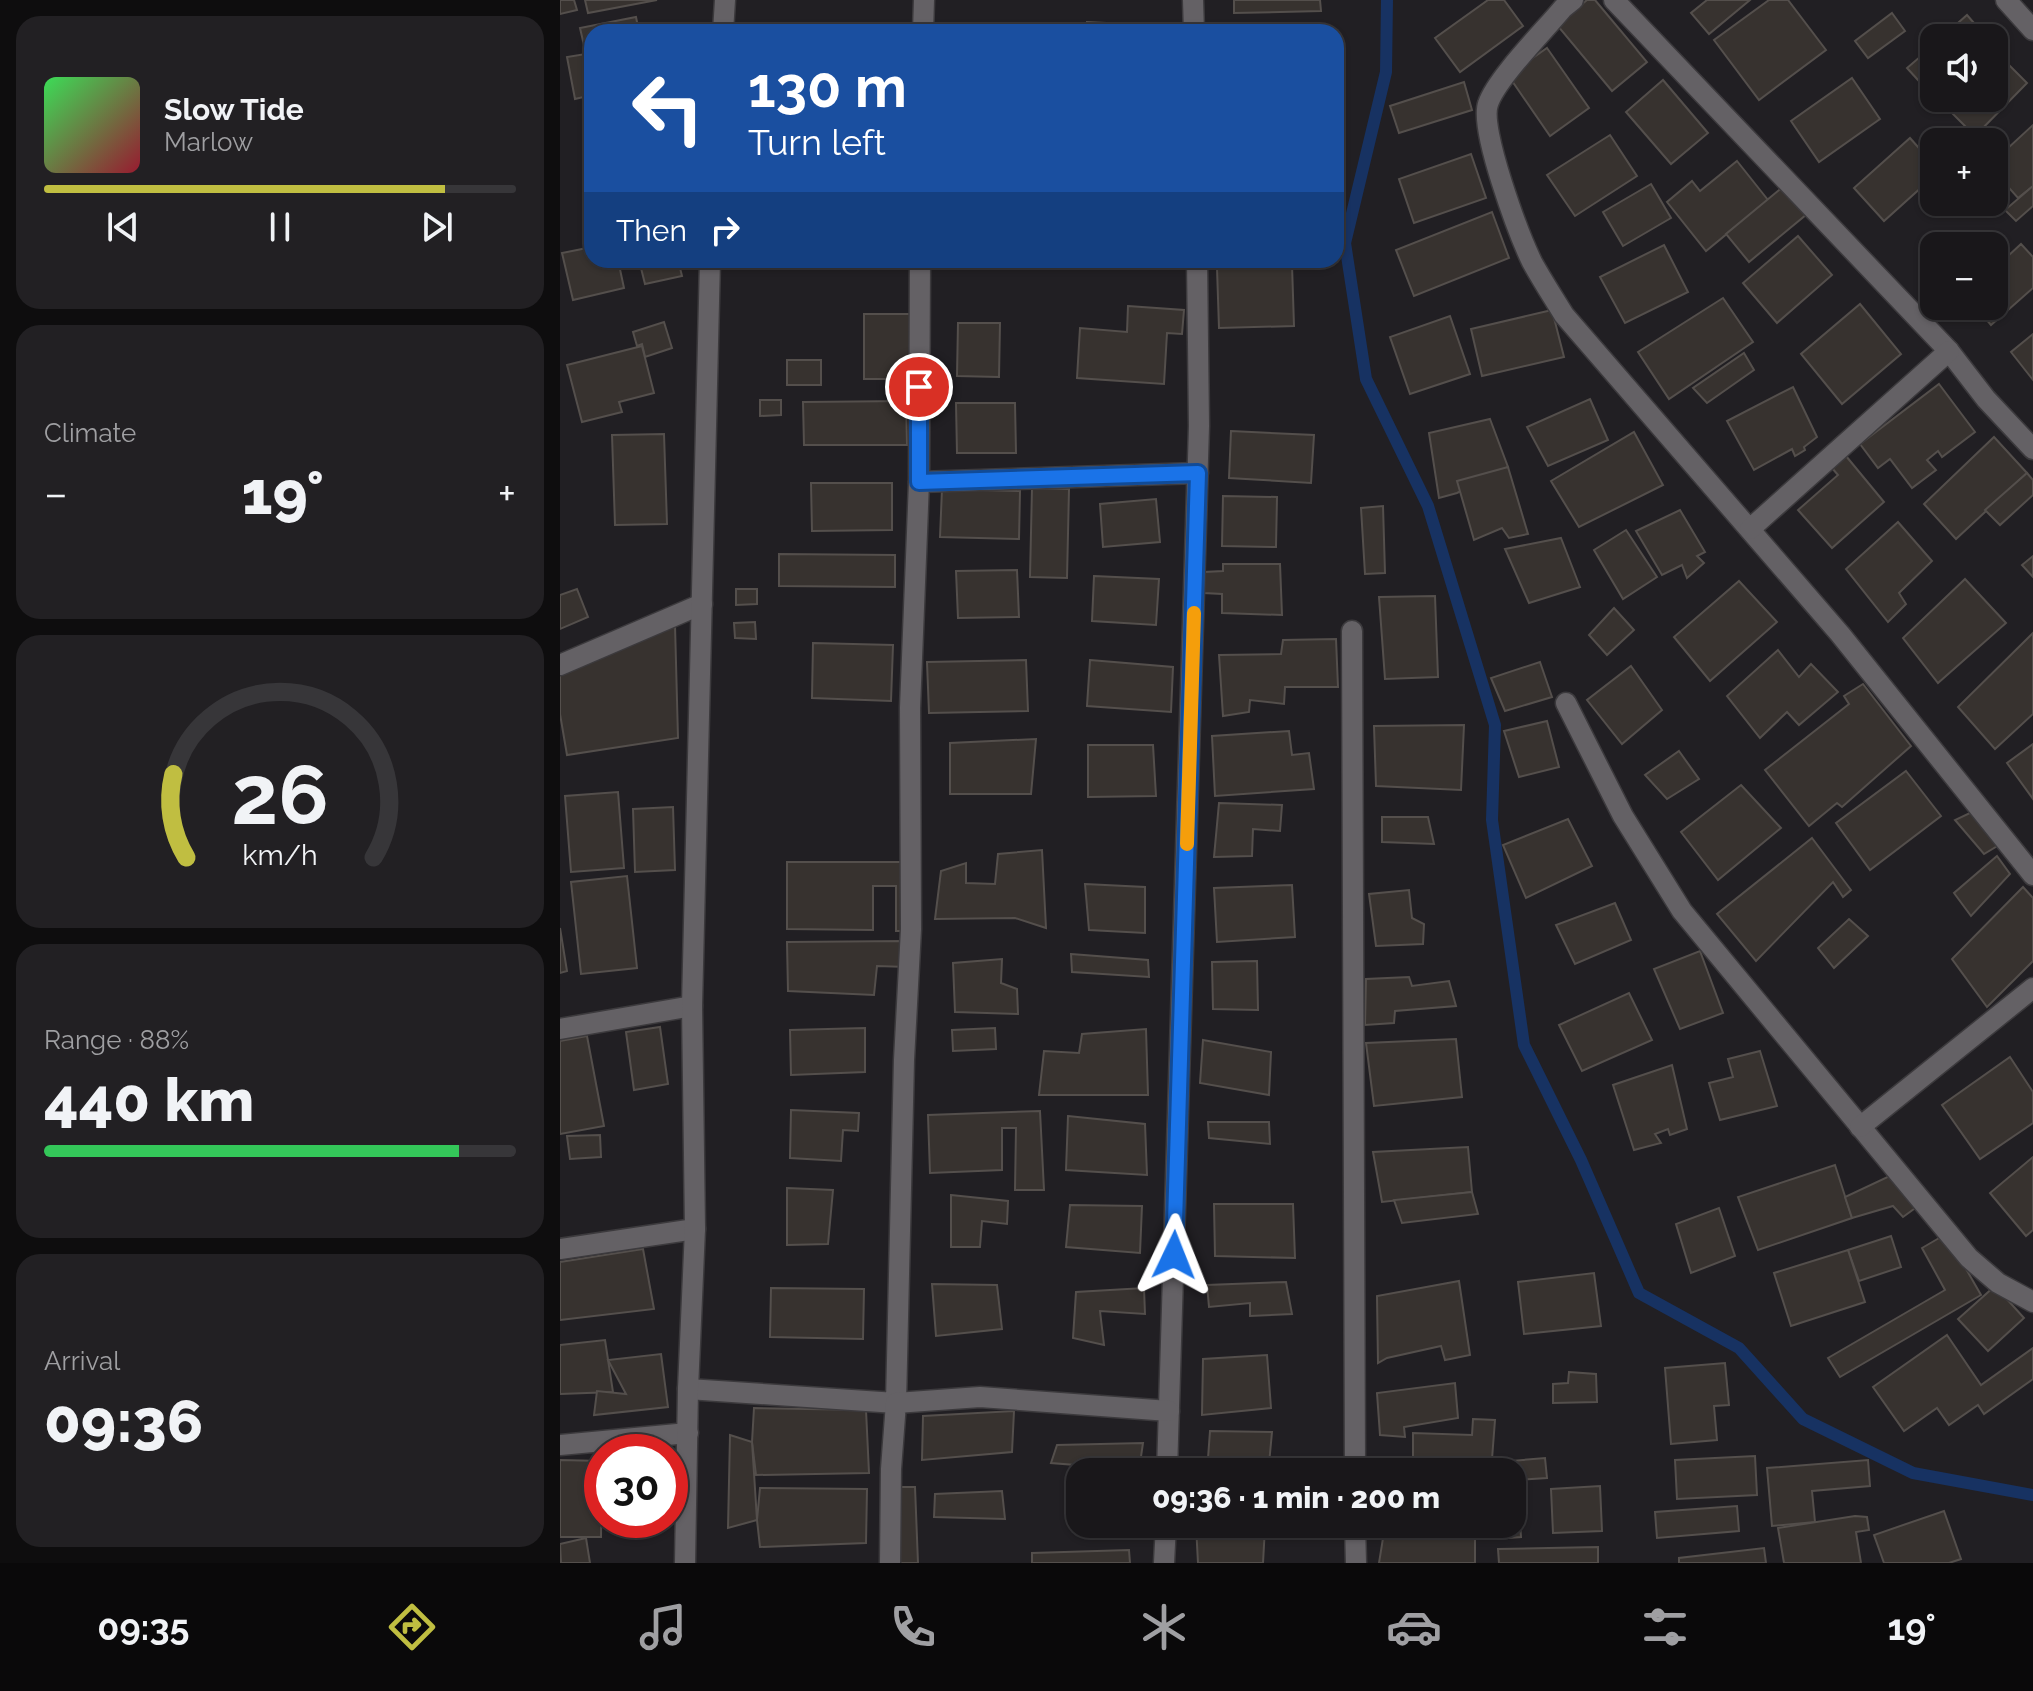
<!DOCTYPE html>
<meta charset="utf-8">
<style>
:root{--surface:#19171a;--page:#222023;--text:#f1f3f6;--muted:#9f9fa2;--line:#373639;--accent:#c0be41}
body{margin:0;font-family:Raleway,sans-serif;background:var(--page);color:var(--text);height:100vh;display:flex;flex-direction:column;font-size:30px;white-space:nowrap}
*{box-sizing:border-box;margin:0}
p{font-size:26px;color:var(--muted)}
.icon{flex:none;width:44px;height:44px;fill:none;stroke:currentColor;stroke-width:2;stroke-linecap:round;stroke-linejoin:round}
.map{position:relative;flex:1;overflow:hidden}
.drawer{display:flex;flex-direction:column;gap:16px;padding:16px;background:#0e0d0e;width:560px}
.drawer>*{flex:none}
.hud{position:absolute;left:24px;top:24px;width:760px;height:244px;border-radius:24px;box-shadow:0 2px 6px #0004,0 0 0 2px var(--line);background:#1a4fa0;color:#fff;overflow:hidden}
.controls{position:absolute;left:1360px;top:24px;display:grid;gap:16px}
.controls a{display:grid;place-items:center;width:88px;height:88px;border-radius:16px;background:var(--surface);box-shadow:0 2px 6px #0004,0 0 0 2px var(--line);font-size:40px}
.speed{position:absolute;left:24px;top:1434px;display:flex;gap:16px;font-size:40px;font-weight:700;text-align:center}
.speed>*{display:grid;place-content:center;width:104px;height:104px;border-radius:50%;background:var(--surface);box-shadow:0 2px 6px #0004,0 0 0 2px var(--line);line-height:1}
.speed .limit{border:12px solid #d22;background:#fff;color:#111}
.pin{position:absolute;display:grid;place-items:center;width:68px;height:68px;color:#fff;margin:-34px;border:4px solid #fff;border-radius:50%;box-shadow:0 2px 8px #0007}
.me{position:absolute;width:88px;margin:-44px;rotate:2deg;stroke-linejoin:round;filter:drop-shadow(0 0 6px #0008)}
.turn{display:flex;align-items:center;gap:28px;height:168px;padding:0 32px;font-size:36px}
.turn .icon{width:104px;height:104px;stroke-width:2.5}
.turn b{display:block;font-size:56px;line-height:68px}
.then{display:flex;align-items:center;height:76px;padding:0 32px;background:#0003;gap:16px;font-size:30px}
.big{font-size:60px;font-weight:800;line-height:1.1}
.drawer .widget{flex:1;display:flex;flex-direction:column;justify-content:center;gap:12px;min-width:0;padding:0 28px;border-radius:24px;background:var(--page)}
.drawer .dial{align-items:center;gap:0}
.dial svg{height:208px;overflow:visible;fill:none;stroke:var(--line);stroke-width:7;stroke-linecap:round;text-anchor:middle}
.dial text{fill:var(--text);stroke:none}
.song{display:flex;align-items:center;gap:24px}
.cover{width:96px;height:96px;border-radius:12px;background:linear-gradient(135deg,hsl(130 70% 55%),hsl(350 70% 35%))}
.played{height:8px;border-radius:4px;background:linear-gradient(90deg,var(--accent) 85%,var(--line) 85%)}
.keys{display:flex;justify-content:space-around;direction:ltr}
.heat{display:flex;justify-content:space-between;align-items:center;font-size:44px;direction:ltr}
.charge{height:12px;border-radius:6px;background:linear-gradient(90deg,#34c759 88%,var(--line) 0)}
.trip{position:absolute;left:506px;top:1458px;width:460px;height:80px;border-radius:24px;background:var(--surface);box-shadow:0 2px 6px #0004,0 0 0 2px var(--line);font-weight:800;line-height:80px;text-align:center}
.tab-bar{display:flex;height:128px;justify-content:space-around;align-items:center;background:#0a090a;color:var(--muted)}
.tab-bar .icon{width:56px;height:56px}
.tab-bar .on{color:var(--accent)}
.tab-bar b{font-size:36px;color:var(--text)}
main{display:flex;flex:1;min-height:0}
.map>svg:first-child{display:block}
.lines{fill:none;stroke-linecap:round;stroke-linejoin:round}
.stream{stroke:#173262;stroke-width:12}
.building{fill:#37322f;stroke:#544f4c;stroke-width:2}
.street-casing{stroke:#3c3a3d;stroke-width:23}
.secondary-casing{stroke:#3c3a3d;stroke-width:23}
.street{stroke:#646165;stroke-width:20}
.secondary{stroke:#646165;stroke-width:20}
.route-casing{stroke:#114b97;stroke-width:20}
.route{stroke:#1a73e8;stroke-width:14}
.slow{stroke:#f59e0b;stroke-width:14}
</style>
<main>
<section class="drawer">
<div class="widget">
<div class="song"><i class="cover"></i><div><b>Slow Tide</b><p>Marlow</p></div></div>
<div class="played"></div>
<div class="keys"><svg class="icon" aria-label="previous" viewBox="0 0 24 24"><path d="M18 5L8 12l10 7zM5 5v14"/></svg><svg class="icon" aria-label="pause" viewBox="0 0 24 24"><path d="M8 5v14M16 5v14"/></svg><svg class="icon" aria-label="next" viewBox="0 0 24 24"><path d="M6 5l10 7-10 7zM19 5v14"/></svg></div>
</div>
<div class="widget"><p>Climate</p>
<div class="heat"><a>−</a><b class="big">19°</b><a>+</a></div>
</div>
<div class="widget dial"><svg viewBox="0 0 100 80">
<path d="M14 69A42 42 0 1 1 86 69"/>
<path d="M14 69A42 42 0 0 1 9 37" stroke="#c0be41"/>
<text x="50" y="56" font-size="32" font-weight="700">26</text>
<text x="50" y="72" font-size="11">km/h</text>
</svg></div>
<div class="widget"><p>Range · 88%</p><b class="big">440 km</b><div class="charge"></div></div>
<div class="widget"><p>Arrival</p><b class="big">09:36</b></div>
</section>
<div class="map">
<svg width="1473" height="1563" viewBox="0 0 1473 1563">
<rect width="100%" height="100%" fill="#211f23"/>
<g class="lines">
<polyline class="stream" points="827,0 826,72 785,243 806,379 868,506 935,725 932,820 964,1045 1021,1160 1079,1293 1179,1348 1243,1419 1353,1473 1473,1495"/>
</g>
<g class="building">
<polygon points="0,0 14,0 17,10 0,14"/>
<polygon points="25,0 97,0 28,13"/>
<polygon points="674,0 760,0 761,11 674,13"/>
<polygon points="928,0 944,0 963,26 900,72 875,38"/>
<polygon points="1027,0 1035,0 1087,62 1052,91 997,25"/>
<polygon points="1147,0 1190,0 1149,34 1131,13"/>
<polygon points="1209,0 1228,0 1266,50 1199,100 1154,40"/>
<polygon points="1332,13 1345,31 1308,58 1295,41"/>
<polygon points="1407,15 1427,38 1381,38"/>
<polygon points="76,17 79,32 32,32 32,95 15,99 7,57 26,54 20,28"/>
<polygon points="527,22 604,26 604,32 527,32"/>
<polygon points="1374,45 1374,85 1368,91 1347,68"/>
<polygon points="987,48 1029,108 990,136 948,75"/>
<polygon points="1437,53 1467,83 1415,136 1384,105 1391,98 1434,98 1434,55"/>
<polygon points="1292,78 1320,119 1259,162 1231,121"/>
<polygon points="1103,80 1148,133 1111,164 1066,112"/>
<polygon points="904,82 912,110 839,133 830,106"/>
<rect x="776" y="108" width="2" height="66"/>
<polygon points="1473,125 1473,186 1458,198 1434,171 1434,161"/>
<polygon points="1050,135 1077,176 1015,216 987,175"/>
<polygon points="1350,138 1374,165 1374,176 1324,221 1294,188"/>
<polygon points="911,154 926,198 854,223 839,179"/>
<polygon points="1177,161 1208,200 1146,251 1107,202 1132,181 1140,191"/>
<polygon points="1091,184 1111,218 1063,246 1043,212"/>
<polygon points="1224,186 1247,214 1189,262 1166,234"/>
<polygon points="1473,186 1473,206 1456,221 1445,210"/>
<polygon points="932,212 949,258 854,296 836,250"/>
<polygon points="1238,236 1272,275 1217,323 1183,283"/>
<polygon points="1461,244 1473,257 1473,288 1431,325 1415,306 1434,306 1434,269"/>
<polygon points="1104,245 1128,292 1065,323 1040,277"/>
<polygon points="32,247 32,260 58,260 64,288 13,300 2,253"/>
<polygon points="79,260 118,260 122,276 85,284"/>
<polygon points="732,265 734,326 659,328 657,268"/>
<polygon points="1163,298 1193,342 1109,399 1078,352"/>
<polygon points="1300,304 1341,354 1282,404 1241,354"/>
<polygon points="568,306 624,310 622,334 607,333 604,384 517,378 520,328 567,332"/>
<polygon points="992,310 1004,357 922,376 911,329"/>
<rect x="304" y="314" width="51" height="65"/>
<polygon points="890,316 910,374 850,394 830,337"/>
<polygon points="104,322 112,348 85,357 82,344 77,346 73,332"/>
<polygon points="398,323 440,323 439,377 397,376"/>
<polygon points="1473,334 1473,380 1451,352"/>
<polygon points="82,346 94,393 59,402 62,412 22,422 7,365"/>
<polygon points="1184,353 1194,370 1147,403 1133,388"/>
<rect x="227" y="360" width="34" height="25"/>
<polygon points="1379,384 1415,432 1382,457 1378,451 1367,460 1376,470 1352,488 1330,459 1318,468 1300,444"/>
<polygon points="1233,387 1257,437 1244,447 1245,450 1235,456 1232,449 1194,470 1167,421"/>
<polygon points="1030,399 1048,440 988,466 967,427"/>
<polygon points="200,400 221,400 221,415 200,416"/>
<polygon points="346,401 347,445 244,445 243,402"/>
<polygon points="396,403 455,403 456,453 397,453"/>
<polygon points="930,419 948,467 897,493 879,498 869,433"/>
<polygon points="671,431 754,435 751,483 669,478"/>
<polygon points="1074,432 1103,485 1019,527 991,481"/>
<polygon points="104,434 107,524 55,525 52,435"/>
<polygon points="1434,437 1467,473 1396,539 1364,504"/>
<polygon points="1286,456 1324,502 1272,548 1238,510 1278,475 1272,468"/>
<polygon points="948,467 968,534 949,538 942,528 914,540 897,481"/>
<polygon points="1467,473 1473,480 1473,495 1440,525 1425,510"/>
<polygon points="251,483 332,483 332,530 252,531"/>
<polygon points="472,488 509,489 507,578 470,577"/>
<polygon points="382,489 460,491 459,539 380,537"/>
<polygon points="663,496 717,497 716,547 662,546"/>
<polygon points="596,499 600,542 543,547 540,504"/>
<polygon points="823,506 825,573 805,574 801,508"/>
<polygon points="1120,510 1145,552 1137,556 1144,563 1127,578 1122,565 1102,575 1076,531"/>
<polygon points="1338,522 1372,561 1339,593 1346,604 1328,622 1286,569"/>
<polygon points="1066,530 1097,577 1063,599 1034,550"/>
<polygon points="1001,538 1020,587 969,603 945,549"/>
<polygon points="219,554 335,555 335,587 219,586"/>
<polygon points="1473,556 1473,577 1462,565"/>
<polygon points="663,564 720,564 722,615 662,613 662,594 644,593 644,572 663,571"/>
<polygon points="457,570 459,617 398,618 396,571"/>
<polygon points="534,576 599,579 596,625 532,621"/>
<polygon points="1405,579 1446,623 1378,683 1343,638"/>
<polygon points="1179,581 1217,622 1150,681 1114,637"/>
<polygon points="17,589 28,617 0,629 0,595"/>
<polygon points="176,589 197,589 197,604 176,605"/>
<polygon points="875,596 878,677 825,679 819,597"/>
<polygon points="1054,608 1074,630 1047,655 1029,635"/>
<polygon points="195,622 196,639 175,638 174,623"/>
<polygon points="115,625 118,738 7,755 0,714 0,667"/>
<polygon points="1473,633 1473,714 1435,749 1398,707"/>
<polygon points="776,639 778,687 725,687 724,704 690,700 689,712 663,716 659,655 721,654 723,640"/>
<polygon points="253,643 333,645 331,701 252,698"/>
<polygon points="1218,650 1239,677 1251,664 1278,692 1239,725 1227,712 1200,738 1167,696"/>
<polygon points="466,660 468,711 369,713 367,662"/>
<polygon points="530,660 613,667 611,712 527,706"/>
<polygon points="980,662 992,697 945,711 931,678"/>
<polygon points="1071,666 1102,710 1062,744 1027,700"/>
<polygon points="1303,684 1351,746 1282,807 1277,803 1249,826 1205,770 1289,704 1284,696"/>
<polygon points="987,721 999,767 959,777 944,731"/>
<polygon points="904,725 901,790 816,786 814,726"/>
<polygon points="729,731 732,755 749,753 754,789 655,796 652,736"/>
<polygon points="476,739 471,794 390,794 390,743"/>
<polygon points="1473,744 1473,799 1447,763"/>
<polygon points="528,745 593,745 596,796 528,797"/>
<polygon points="1119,751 1139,779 1107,799 1085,775"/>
<polygon points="1346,771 1381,816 1310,870 1276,823"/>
<polygon points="1181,785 1221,828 1158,880 1121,832"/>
<polygon points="58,792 64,868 11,872 5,796"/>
<polygon points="659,803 722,805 720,831 693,829 692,856 654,857"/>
<polygon points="113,807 115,870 75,872 73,809"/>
<polygon points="1412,812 1439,845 1424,854 1395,820"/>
<polygon points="822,817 868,817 874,844 822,842"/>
<polygon points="1008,819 1032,866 966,898 943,845"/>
<polygon points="1252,838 1291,890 1283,897 1273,882 1196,961 1157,914"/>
<polygon points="482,850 486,928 455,918 375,919 381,871 406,863 406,883 435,884 438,854"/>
<polygon points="1437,856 1450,874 1411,916 1394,893"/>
<polygon points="227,862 343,862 344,931 336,931 336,886 313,886 313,930 227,929"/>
<polygon points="67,876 77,968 21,974 11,882"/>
<polygon points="525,884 585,887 585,933 529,930"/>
<polygon points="732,885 735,937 657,942 654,888"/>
<polygon points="1463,887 1473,898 1473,961 1427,1007 1392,959"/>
<polygon points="849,890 852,918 864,924 863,944 816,946 809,894"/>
<polygon points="1055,903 1071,940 1015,964 996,925"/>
<polygon points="1289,919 1308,936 1274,968 1258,948"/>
<polygon points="0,928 7,971 0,973"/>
<polygon points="345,941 347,967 317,966 314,995 228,991 227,942"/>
<polygon points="1140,951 1163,1013 1120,1029 1094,969"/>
<polygon points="511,954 588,960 589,977 512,972"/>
<polygon points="442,959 441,983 457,989 458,1014 395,1012 393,963"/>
<polygon points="697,961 698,1010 653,1009 652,962"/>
<polygon points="849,977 852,986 889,981 896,1006 835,1011 834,1023 805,1025 806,979"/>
<polygon points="1069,993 1092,1040 1022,1071 999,1025"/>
<polygon points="100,1027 108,1084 74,1090 66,1032"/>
<polygon points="305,1028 305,1072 231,1075 230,1030"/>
<polygon points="435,1028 436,1049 393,1051 392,1030"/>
<polygon points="586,1029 588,1095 479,1095 484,1051 519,1053 522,1034"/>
<polygon points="27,1036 44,1126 0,1134 0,1041"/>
<polygon points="896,1039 902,1097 814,1106 806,1043"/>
<polygon points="643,1040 711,1052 709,1095 640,1083"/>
<polygon points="1200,1051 1217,1106 1160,1120 1149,1083 1173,1077 1168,1059"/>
<polygon points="1450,1057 1473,1092 1473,1123 1420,1159 1382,1105"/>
<polygon points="1112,1065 1127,1129 1110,1135 1108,1129 1095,1134 1101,1143 1074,1150 1053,1085"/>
<polygon points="231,1110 299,1113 298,1131 283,1130 281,1161 230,1158"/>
<polygon points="480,1111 484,1190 455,1190 456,1128 442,1128 442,1170 370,1173 368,1115"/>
<polygon points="508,1116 585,1124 587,1175 506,1170"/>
<polygon points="648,1122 709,1122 710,1144 649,1138"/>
<polygon points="40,1135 41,1157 10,1159 7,1136"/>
<polygon points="908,1147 912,1192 822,1202 813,1152"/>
<polygon points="1473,1157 1473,1230 1466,1236 1430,1193"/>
<polygon points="1275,1165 1292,1218 1198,1250 1178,1197"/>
<polygon points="1336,1173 1358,1206 1343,1217 1333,1206 1292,1218 1285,1197"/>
<polygon points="227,1188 273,1190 268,1244 227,1245"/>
<polygon points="912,1192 918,1214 842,1223 834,1200"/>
<polygon points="391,1195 448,1201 447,1224 422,1221 420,1247 391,1247"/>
<polygon points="654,1204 733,1204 735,1258 655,1256"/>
<polygon points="510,1205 582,1206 580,1253 506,1247"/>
<polygon points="1159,1208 1175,1256 1131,1273 1116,1224"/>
<polygon points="1386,1234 1421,1295 1280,1377 1268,1358 1385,1290 1362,1248"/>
<polygon points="1331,1236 1341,1267 1299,1281 1288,1250"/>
<polygon points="83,1249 94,1309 0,1320 0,1262"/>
<polygon points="1288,1250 1305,1302 1231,1326 1214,1273"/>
<polygon points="1034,1273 1041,1326 964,1334 958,1282"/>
<polygon points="899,1281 910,1355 885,1360 881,1346 827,1358 818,1363 817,1296"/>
<polygon points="726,1282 732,1314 690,1316 690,1303 649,1307 647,1285"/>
<polygon points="372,1284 437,1285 442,1329 376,1336"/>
<polygon points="1435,1286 1464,1318 1428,1351 1398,1319"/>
<polygon points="211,1288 304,1289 303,1339 210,1337"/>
<polygon points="584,1288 585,1314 540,1311 544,1345 513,1338 516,1292"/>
<polygon points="1387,1335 1421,1385 1473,1348 1473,1379 1424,1414 1418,1405 1389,1425 1377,1408 1344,1431 1313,1387"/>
<polygon points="45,1340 53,1392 0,1394 0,1345"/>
<polygon points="101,1354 108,1407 34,1415 37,1391 66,1394 48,1360"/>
<polygon points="707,1355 711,1408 642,1415 643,1359"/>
<polygon points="1165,1363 1169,1405 1154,1406 1157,1440 1111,1444 1105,1368"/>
<polygon points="1009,1372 1036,1374 1037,1402 993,1403 993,1384 1008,1383"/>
<polygon points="895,1383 898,1418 844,1427 845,1437 820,1435 817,1393"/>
<polygon points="194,1408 306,1410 309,1473 196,1475 192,1442"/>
<polygon points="454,1411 452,1452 362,1460 363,1416"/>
<polygon points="913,1419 935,1420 932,1459 853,1460 853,1433 912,1435"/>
<polygon points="650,1431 712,1432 709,1464 678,1458 679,1472 647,1472"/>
<polygon points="170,1435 192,1442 197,1520 168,1528"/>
<polygon points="583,1443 579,1470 491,1463 497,1445"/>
<polygon points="1195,1456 1197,1495 1117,1499 1115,1460"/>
<polygon points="985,1458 987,1478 957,1480 961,1537 936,1539 935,1524 952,1524 952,1472 898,1472 931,1470 940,1462"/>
<polygon points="0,1460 42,1461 41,1537 0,1537"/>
<polygon points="1308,1460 1310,1486 1252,1491 1255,1522 1212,1526 1207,1468"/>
<polygon points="1040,1486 1042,1531 993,1533 991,1489"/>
<polygon points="337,1487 355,1487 358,1563 338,1563"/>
<polygon points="200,1488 307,1489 306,1543 200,1547 197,1520"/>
<polygon points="442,1491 445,1519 374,1517 375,1494"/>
<polygon points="1177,1506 1179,1531 1097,1538 1095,1512"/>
<polygon points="1384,1511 1401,1559 1389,1563 1324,1563 1314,1535"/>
<polygon points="1295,1516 1307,1517 1309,1530 1296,1532 1301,1563 1224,1563 1218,1528"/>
<polygon points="826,1524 889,1524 890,1526 826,1528"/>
<polygon points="636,1525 705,1527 703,1563 638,1563"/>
<polygon points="824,1532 915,1533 915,1563 819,1563"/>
<polygon points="26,1538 30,1563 1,1563 0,1544"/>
<polygon points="1038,1547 1038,1563 939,1563 938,1549"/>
<polygon points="1204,1548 1206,1563 1119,1563 1119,1558"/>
<polygon points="569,1550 570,1563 472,1563 472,1553"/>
</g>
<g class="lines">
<g class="street-casing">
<g id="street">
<polyline points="633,0 634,32"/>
<path d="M1013,0l-10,8c-18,22 -67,71 -75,96 -9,25 31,131 44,158 10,18 21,35 32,53l276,319 193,241"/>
<polyline points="1054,0 1389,351 1426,399 1473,449"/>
<polyline points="1446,0 1473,30"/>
<polyline points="363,32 364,0"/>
<polyline points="359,482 360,260"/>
<polyline points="1190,529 1389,351"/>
<polyline points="792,631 795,1472"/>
<polyline points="0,665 142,604"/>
<polyline points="1006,703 1063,816 1122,911 1409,1258 1438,1283 1473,1302"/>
<polyline points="0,1029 132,1006"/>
<polyline points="1300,1127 1473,988"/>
<polyline points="0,1249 135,1229"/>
<polyline points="128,1389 336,1403 344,1060 351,929 350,708 359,482 638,473"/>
<polyline points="0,1445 128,1433"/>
<polyline points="607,1472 639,426 637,260"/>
<polyline points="795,1524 796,1563"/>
<polyline points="330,1563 331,1469 336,1403 420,1397 609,1411"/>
<polyline points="604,1563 606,1524"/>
</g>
</g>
<g class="secondary-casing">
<g id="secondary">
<polyline points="163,32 165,0"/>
<polyline points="125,1563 128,1389 135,1229 132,1006 150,260"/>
</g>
</g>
<use href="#street" class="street"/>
<use href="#secondary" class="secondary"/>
</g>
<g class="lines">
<g class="route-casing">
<polyline id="route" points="359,387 359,482 638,473 614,1255"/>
</g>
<use href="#route" class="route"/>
<polyline class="slow" points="627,844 634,613"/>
</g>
</svg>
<div class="controls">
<a><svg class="icon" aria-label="sound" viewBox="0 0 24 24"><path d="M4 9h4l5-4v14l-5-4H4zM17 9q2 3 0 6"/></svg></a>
<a>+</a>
<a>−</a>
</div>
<div class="speed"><div class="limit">30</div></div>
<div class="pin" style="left:359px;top:387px;background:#d93025"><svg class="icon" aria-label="arrive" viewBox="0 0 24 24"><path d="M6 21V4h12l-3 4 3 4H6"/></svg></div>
<svg class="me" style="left:614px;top:1255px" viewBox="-20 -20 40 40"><path d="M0-17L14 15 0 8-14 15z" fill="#1a73e8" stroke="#fff" stroke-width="4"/></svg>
<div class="trip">09:36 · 1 min · 200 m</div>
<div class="hud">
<div class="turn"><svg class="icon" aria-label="left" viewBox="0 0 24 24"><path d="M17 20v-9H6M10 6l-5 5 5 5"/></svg><div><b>130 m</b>Turn left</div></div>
<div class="then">Then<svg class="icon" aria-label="right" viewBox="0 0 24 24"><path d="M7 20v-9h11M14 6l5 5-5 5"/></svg></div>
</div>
</div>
</main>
<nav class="tab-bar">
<b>09:35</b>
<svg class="icon on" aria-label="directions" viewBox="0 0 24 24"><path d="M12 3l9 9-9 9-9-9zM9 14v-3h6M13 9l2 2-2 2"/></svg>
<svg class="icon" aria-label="music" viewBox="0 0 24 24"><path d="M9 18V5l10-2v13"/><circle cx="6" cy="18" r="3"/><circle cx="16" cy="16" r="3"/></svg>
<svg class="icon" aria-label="phone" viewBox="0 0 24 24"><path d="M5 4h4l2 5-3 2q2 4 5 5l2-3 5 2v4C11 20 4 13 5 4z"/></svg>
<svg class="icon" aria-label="climate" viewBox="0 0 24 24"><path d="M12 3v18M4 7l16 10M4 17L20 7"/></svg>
<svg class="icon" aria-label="car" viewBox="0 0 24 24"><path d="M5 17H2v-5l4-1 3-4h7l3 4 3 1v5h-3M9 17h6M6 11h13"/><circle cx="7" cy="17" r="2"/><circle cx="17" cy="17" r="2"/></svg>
<svg class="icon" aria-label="filters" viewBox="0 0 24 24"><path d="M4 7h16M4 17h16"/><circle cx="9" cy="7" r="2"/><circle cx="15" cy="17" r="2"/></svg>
<b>19°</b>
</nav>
